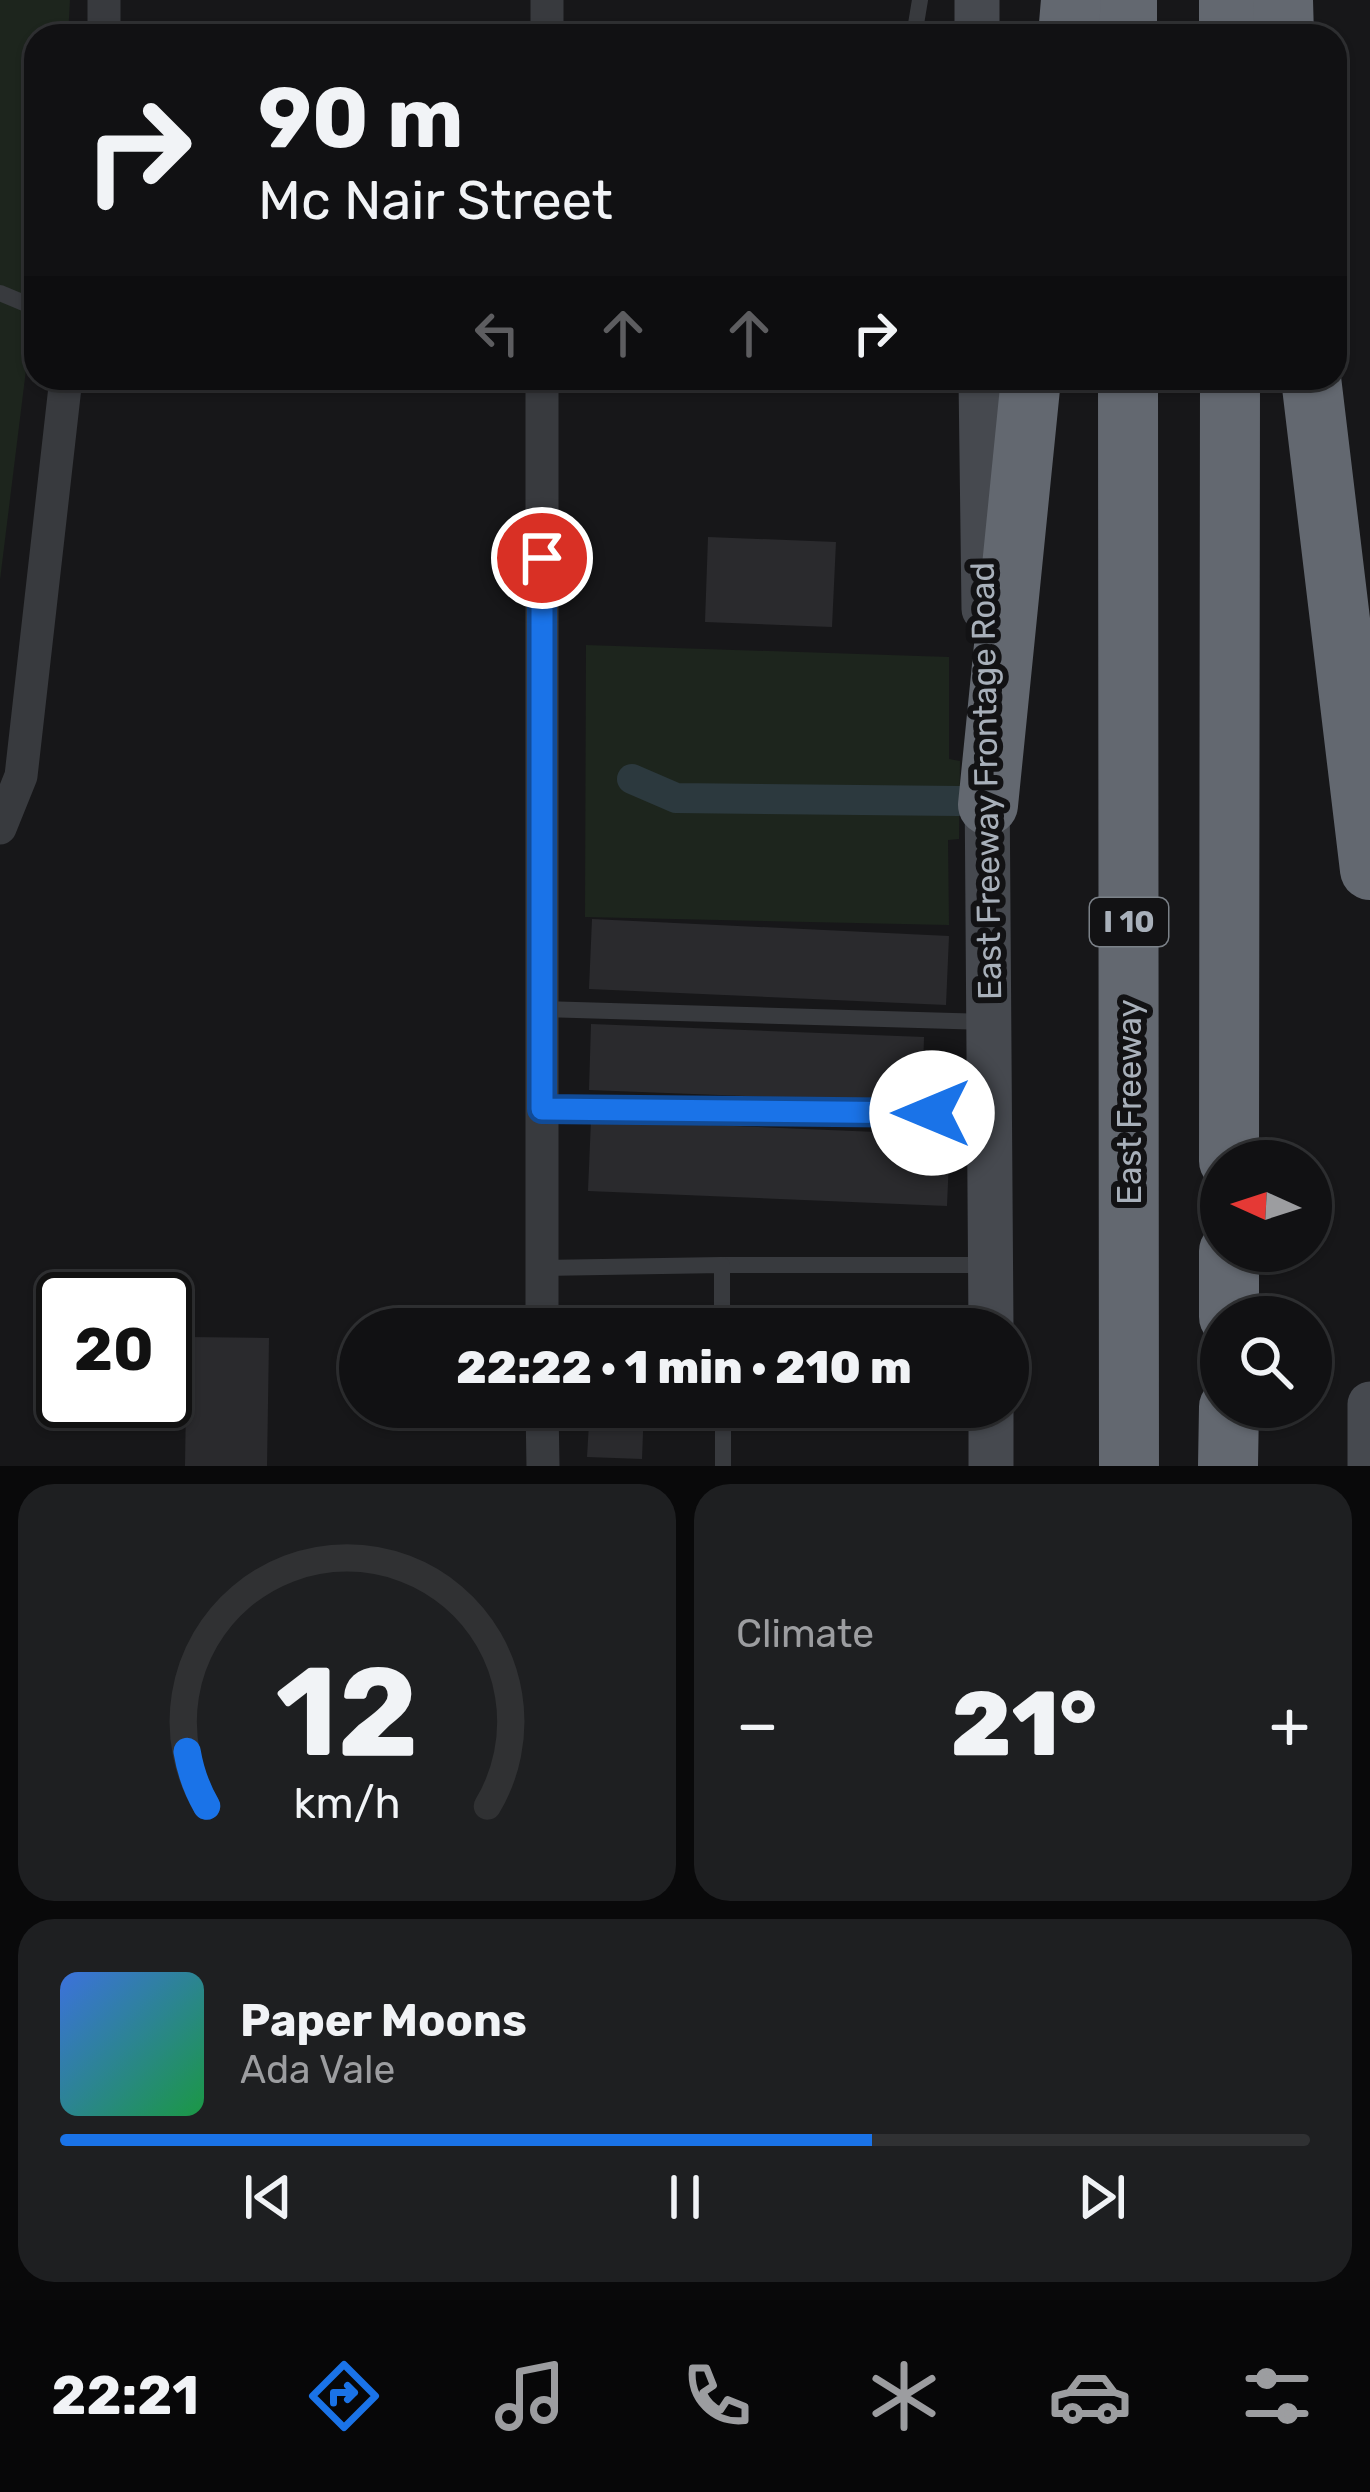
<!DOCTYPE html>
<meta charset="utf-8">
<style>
:root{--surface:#111113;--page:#1e1f21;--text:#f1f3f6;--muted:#9c9da0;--line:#303133;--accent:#1a73e8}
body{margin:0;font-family:Rubik,sans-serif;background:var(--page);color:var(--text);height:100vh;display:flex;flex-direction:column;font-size:45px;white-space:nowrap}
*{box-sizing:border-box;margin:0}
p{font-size:39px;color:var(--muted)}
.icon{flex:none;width:66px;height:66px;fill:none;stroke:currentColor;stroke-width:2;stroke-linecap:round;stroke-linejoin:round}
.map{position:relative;height:1466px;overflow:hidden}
.sheet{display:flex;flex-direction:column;gap:18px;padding:18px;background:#09090a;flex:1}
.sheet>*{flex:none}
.hud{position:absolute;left:24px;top:24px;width:1323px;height:366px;border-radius:36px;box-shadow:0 3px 9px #0004,0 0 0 3px var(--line);background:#111113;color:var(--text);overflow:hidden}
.needle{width:78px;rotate:273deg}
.controls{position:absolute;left:1200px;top:1140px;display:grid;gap:24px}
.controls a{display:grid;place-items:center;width:132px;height:132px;border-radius:50%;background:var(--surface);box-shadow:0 3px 9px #0004,0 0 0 3px var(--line);font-size:60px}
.speed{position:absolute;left:36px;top:1272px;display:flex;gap:24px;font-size:60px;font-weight:700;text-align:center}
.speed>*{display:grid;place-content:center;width:156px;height:156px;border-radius:50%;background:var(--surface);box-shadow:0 3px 9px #0004,0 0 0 3px var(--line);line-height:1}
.speed .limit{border:6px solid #111;border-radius:18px;background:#fff;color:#111}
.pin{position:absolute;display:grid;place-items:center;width:102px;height:102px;color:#fff;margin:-51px;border:6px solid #fff;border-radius:50%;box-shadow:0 3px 12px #0007}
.me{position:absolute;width:132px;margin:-66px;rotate:270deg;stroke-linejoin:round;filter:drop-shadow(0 0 9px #0008)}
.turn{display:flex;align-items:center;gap:42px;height:252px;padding:0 36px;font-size:54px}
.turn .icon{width:156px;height:156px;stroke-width:2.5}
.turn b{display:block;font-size:84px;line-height:102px}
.lanes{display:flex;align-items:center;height:114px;padding:0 36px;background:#0003;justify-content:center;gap:60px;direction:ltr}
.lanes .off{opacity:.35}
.big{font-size:90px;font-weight:800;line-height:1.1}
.sheet .tile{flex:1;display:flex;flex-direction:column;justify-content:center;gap:18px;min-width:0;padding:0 42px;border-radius:36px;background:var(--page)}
.sheet .dial{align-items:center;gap:0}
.dial svg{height:312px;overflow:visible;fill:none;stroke:var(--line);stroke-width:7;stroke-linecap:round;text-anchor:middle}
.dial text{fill:var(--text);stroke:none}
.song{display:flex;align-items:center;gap:36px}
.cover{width:144px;height:144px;border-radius:18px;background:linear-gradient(135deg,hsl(220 70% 55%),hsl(140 70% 35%))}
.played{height:12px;border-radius:6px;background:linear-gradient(90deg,var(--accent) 65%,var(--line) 65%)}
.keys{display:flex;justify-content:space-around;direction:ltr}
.heat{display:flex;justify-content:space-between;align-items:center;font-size:66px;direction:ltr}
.sheet .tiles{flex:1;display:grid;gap:18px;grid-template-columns:1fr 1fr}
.tile:last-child{grid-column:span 2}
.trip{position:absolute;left:339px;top:1308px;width:690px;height:120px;border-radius:60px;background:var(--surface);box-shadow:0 3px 9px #0004,0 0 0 3px var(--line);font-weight:800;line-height:120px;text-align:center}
.tab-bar{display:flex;height:192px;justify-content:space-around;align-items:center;background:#070708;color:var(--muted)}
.tab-bar .icon{width:84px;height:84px}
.tab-bar .current{color:var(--accent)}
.tab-bar b{font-size:54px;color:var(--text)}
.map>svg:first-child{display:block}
.green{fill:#1d251d}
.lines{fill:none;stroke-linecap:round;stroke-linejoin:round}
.canal{stroke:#2c393e;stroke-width:30}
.building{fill:#2a2a2d}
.lane{stroke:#383a3e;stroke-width:16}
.street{stroke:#383a3e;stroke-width:33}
.secondary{stroke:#46494f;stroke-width:45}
.highway{stroke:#636870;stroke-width:60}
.route-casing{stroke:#114b97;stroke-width:30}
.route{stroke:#1a73e8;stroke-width:21}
.labels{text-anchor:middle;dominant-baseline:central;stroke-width:12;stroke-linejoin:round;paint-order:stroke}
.shield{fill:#121214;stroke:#7b8188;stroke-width:3}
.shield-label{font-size:30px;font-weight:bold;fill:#a8b0ba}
.street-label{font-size:33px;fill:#a8b0ba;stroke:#121214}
</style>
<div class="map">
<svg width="1370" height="1466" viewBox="0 0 1370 1466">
<rect width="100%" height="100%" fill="#171719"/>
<g class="green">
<polygon points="0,0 70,0 68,36 36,36 36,289 0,580"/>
<polygon points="586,645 949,657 949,759 960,761 959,839 948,840 949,925 585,917"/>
</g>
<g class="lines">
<polyline class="canal" points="632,779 676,798 959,801"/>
</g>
<g class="building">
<polygon points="708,537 836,542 832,627 705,622"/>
<polygon points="592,919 949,936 946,1005 589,989"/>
<polygon points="591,1024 924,1037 922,1103 589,1090"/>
<polygon points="591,1120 950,1135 947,1206 588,1191"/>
<polygon points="187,1337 269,1338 267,1466 185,1466"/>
<polygon points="590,1407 644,1407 642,1459 587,1457"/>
</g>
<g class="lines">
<g class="lane">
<polyline points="914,36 920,0"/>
<polyline points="0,293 36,308"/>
<polyline points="542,1009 988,1022"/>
<polyline points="542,1109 932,1113 937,1074 987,1073"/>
<polyline points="722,1265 990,1265"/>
<polyline points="542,1268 722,1265 722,1329"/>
<polyline points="723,1407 723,1466"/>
</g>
<g class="street">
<polyline points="104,36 104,0"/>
<polyline points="547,36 547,0"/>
<polyline points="542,378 542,1329"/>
<polyline points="0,828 21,776 66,378"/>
<polyline points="542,1407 543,1466"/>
</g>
<g class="secondary">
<polyline points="977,36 977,0"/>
<polyline points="981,378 984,609"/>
<polyline points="987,777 991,1329"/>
<polyline points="991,1407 991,1466"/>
<polyline points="1370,1466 1370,1404"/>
</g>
<g class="highway">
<polyline points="1127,0 1127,36"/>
<polyline points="1229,0 1229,36"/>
<polyline points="1283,0 1284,36"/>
<polyline points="1068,36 1071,0"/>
<polyline points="1128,378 1129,1466"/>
<polyline points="1311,378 1370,870"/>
<polyline points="988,805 1031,378"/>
<polyline points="1229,1161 1230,378"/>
<polyline points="1229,1317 1229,1251"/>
<polyline points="1228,1466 1229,1407"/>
</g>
</g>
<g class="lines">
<g class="route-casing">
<polyline id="route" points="542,558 542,1109 932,1113"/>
</g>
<use href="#route" class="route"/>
</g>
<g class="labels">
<rect class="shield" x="1090" y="898" width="78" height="48" rx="9"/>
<g class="shield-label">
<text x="1129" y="922">I 10</text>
</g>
<g class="street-label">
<text transform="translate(986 781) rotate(-91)">East Freeway Frontage Road</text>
<text transform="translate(1129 1102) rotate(-90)">East Freeway</text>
</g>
</g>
</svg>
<div class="controls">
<a><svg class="needle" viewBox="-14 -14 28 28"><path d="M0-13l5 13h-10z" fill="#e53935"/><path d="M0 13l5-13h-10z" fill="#9c9da0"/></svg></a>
<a><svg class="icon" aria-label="search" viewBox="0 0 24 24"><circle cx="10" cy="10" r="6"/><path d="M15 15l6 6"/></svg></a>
</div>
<div class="speed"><div class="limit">20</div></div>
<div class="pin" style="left:542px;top:558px;background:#d93025"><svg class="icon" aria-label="arrive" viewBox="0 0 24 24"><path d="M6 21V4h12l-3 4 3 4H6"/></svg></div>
<svg class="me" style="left:932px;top:1113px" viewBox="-20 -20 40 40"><circle r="19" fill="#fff"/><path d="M0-13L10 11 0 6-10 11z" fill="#1a73e8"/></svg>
<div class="trip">22:22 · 1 min · 210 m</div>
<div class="hud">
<div class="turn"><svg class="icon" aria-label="right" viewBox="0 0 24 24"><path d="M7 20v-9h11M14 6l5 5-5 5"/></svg><div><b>90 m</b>Mc Nair Street</div></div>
<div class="lanes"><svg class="icon off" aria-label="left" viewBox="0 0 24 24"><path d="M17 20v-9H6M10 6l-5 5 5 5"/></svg><svg class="icon off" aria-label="ahead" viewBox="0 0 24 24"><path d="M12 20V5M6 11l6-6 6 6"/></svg><svg class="icon off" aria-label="ahead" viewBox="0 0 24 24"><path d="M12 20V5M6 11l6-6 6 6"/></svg><svg class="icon" aria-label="right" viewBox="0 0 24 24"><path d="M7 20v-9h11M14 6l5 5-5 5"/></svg></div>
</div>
</div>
<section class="sheet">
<div class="tiles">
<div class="tile dial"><svg viewBox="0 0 100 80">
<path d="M14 69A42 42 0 1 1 86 69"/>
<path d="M14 69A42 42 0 0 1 9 55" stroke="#1a73e8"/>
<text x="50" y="56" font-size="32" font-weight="700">12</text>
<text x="50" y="72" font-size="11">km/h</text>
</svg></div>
<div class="tile"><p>Climate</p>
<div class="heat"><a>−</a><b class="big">21°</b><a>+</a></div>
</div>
<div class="tile">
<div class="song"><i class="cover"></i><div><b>Paper Moons</b><p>Ada Vale</p></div></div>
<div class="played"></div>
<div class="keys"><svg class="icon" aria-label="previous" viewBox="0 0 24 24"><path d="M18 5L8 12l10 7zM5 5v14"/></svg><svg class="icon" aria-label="pause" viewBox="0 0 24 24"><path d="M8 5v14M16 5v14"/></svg><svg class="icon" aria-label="next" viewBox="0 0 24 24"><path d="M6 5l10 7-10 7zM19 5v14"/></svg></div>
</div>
</div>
</section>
<nav class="tab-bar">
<b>22:21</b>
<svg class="icon current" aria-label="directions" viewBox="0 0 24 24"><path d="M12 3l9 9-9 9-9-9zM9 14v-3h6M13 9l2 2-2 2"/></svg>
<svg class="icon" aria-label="music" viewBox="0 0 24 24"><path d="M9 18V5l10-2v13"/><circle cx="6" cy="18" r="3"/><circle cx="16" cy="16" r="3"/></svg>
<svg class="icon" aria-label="phone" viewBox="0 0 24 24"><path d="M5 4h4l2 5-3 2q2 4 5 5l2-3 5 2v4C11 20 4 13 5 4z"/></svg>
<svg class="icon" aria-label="climate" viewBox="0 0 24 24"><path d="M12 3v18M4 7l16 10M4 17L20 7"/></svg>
<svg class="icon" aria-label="car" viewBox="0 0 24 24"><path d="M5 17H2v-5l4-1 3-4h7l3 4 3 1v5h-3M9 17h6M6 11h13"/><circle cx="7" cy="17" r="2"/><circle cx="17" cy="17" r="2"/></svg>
<svg class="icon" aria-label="filters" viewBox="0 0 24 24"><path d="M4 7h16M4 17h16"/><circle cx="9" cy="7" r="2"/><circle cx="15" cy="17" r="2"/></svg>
</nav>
